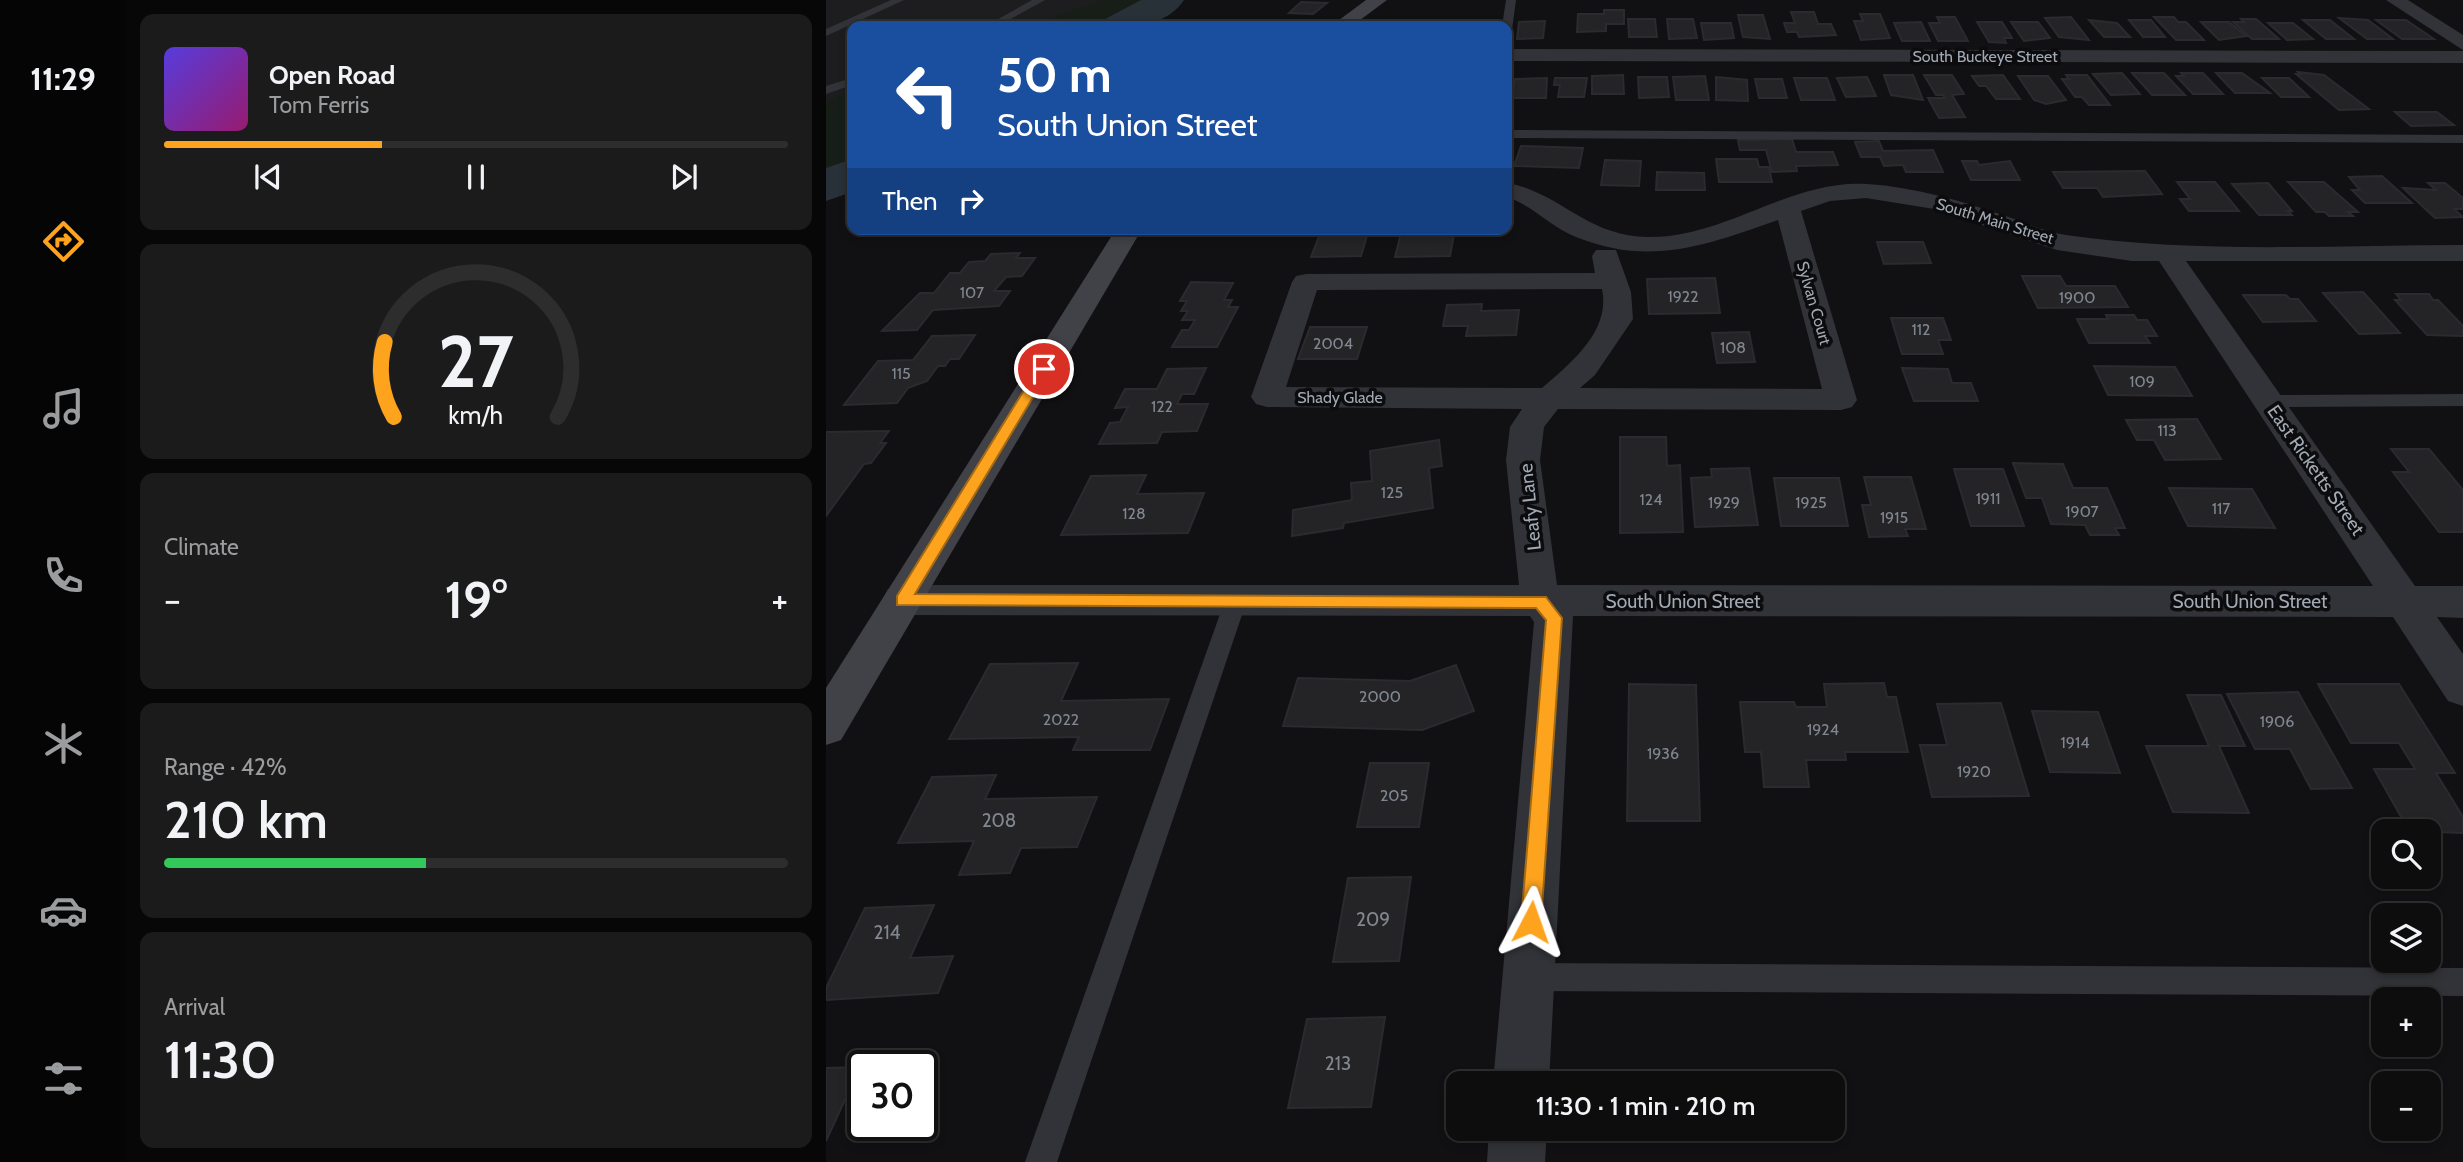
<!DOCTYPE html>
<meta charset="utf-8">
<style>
:root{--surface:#0d0d0e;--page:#1b1b1c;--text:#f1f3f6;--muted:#9a9c9e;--line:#2d2d2e;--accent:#fda31e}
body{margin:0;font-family:Cabin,sans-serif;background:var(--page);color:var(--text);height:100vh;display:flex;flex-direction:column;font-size:26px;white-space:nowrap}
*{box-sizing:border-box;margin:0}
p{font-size:23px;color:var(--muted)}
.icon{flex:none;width:38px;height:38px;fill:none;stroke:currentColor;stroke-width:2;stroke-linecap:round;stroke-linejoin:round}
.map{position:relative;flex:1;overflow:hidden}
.details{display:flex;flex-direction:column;gap:14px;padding:14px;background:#070708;width:700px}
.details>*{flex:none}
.top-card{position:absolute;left:21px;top:21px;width:665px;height:214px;border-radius:14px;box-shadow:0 4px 10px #0003,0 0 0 2px var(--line);background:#1a4fa0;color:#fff;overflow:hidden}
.fabs{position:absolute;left:1545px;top:819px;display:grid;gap:14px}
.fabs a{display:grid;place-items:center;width:70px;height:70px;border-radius:14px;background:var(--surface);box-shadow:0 4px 10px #0003,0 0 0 2px var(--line);font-size:35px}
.speed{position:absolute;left:21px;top:1050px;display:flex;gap:14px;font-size:35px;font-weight:700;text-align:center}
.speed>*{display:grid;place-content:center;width:91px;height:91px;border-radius:50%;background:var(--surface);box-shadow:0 4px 10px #0003,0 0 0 2px var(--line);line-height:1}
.speed .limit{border:4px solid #111;border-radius:10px;background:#fff;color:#111}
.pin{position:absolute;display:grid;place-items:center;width:60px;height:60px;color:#fff;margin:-30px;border:4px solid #fff;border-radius:50%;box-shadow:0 2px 7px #0007}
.me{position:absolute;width:77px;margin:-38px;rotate:4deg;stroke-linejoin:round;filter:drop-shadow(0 0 5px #0008)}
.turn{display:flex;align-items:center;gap:24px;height:147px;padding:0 35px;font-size:32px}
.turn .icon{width:91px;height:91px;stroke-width:2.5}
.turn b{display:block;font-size:49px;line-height:60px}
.then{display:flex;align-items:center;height:66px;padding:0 35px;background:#0003;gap:14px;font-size:26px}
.big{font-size:52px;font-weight:600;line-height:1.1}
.details .widget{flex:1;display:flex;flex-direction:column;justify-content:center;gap:10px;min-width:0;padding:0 24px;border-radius:14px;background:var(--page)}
.details .dial{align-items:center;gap:0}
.dial svg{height:182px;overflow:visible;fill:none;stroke:var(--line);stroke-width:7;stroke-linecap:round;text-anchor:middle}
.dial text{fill:var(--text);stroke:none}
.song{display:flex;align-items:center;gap:21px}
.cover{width:84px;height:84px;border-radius:10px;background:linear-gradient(135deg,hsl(250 70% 55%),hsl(320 70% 35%))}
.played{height:7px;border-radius:4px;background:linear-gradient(90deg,var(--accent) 35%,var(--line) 35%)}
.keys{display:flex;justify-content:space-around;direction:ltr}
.heat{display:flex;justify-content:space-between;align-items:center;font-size:38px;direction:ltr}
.charge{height:10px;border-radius:5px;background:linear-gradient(90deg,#34c759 42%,var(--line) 0)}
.trip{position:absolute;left:620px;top:1071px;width:399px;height:70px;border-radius:14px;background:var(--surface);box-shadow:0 4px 10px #0003,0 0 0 2px var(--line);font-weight:600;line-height:70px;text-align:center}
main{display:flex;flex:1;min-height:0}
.tab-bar{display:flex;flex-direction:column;width:126px;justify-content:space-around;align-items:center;background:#050506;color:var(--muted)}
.tab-bar .icon{width:49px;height:49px}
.tab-bar .current{color:var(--accent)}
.tab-bar b{font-size:32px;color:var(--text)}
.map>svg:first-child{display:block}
.built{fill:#1d1d20}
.green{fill:#171e18}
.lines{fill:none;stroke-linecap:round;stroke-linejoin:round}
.river{fill:#273137;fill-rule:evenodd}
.building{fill:#242427;stroke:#2b2b2f;stroke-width:2}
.lane{fill:#323338;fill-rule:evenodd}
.street{fill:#323338;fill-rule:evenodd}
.secondary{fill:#404248;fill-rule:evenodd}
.route{fill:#fda31e;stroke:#a46a14;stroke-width:2}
.labels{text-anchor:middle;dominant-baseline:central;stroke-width:7;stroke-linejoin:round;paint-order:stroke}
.far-street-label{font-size:16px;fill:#a1a9b4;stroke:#0c0c0e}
.number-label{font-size:16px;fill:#818790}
.street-label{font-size:19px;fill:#a1a9b4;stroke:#0c0c0e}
.near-number-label{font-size:19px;fill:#818790}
</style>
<main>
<nav class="tab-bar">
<b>11:29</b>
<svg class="icon current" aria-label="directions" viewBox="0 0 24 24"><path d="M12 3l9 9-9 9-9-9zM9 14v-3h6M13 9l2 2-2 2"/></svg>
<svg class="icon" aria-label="music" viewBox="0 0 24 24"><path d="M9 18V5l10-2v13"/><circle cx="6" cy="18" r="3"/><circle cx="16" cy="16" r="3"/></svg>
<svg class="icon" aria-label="phone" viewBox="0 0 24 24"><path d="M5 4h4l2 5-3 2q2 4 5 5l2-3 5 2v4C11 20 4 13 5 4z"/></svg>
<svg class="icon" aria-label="climate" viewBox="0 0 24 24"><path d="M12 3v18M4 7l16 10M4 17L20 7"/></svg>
<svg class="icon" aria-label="car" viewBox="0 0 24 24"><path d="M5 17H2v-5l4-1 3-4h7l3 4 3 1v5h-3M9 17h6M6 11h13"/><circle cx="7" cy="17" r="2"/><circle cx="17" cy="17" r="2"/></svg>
<svg class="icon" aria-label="filters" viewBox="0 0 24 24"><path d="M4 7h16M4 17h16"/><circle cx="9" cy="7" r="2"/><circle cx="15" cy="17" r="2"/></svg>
</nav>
<section class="details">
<div class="widget">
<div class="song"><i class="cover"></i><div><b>Open Road</b><p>Tom Ferris</p></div></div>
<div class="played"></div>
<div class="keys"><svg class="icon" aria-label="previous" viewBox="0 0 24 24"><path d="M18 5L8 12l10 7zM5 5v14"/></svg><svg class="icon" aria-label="pause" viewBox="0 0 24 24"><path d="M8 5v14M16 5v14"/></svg><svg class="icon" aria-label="next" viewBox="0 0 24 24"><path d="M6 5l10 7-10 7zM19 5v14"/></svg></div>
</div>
<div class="widget dial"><svg viewBox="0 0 100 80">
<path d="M14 69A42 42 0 1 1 86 69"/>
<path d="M14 69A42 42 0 0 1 10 36" stroke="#fda31e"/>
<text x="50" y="56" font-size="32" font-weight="700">27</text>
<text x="50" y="72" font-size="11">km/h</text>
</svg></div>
<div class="widget"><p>Climate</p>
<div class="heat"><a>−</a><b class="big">19°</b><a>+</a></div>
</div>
<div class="widget"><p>Range · 42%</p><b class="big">210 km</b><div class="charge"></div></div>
<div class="widget"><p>Arrival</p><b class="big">11:30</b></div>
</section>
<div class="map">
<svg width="1637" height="1162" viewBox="0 0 1637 1162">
<rect width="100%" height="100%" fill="#111113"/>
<polygon class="built" points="0,0 341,0 294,26 26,26 26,173 0,187"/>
<g class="green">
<polygon points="274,0 341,0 294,26 205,26"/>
<polygon points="26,92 26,173 0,187 0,101"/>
</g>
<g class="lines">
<g class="river">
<path d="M315,0h43c-18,27 -53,27 -82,26l5,-8z"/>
<polygon points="26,159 26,192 0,201 0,168"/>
</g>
</g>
<g class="building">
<polygon points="475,2 501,3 487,14 463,13"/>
<polygon points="778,10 798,10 798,24 780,24 780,31 751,32 752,14 778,14"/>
<polygon points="965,12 988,12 992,24 1005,24 1010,35 973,37 971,32 961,32 958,23 969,23"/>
<polygon points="1034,14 1054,14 1064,38 1035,40 1028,21 1037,21"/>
<polygon points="912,15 937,15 944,39 917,37"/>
<polygon points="1111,17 1129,17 1142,41 1112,41 1103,23 1114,23"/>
<polygon points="1245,17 1263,40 1233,37 1219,18"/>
<polygon points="1328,17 1348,17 1352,22 1360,22 1378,40 1350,40"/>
<polygon points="1513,18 1542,20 1567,39 1541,39"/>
<polygon points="802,19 829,19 831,37 803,37"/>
<polygon points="841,19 867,19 871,38 843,39"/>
<polygon points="1415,19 1430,19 1453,39 1426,39 1407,22 1418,22"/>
<polygon points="1263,20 1291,23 1304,37 1278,37"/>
<polygon points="1303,20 1325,20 1339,37 1317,37"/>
<polygon points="1477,20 1504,20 1528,39 1500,39"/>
<polygon points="1550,20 1580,20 1608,39 1576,39"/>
<polygon points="562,21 589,21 586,26 560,26"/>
<polygon points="602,21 629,21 628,26 601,26"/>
<polygon points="650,21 676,22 675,26 648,26"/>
<polygon points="719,21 717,38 691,39 693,22"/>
<polygon points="1095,22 1104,41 1076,41 1068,23"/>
<polygon points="1151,22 1176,22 1186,38 1178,38 1180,43 1163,42"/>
<polygon points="1185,22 1212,22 1224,38 1198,41"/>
<polygon points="1375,22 1403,22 1420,36 1393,40"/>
<polygon points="875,23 905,23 908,38 878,40"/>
<polygon points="1442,23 1467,23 1487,39 1461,40"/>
<polygon points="1472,72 1498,75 1543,109 1513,110 1470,74 1474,74"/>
<polygon points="1296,73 1314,94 1285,95 1267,74"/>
<polygon points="1306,73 1338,73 1359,95 1326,95"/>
<polygon points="1355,73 1377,73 1397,94 1367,94 1350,76 1358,76"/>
<polygon points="1390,73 1416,73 1444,93 1409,93"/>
<polygon points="797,75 798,94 766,94 766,76"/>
<polygon points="1058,75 1087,75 1097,100 1065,95"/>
<polygon points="1098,75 1126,75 1138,94 1126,95 1139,117 1113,118 1102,98 1119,98 1117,95 1110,95"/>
<polygon points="1177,75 1194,99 1170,99 1160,86 1153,86 1146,76"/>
<polygon points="1240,75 1261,75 1284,105 1263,105 1256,97 1249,97 1236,79 1243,79"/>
<polygon points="879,76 883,100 850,100 847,77"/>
<polygon points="1192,76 1222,76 1240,100 1220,104 1208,100"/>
<polygon points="812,77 841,77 843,97 813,98"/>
<polygon points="890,77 921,80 922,101 890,100"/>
<polygon points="1041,77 1050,96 1020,97 1011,78"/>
<polygon points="721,78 720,98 686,98 689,79"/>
<polygon points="729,78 761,78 758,97 732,97 734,85 728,85"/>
<polygon points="968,78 1001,78 1009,100 975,100"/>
<polygon points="1436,78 1463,78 1483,97 1455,97"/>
<polygon points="929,79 956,79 961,98 933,98"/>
<polygon points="1569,112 1611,112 1628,125 1585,126"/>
<polygon points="966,139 970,152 1007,152 1012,165 970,166 971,171 946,172 940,150 914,150 912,140"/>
<polygon points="1053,141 1057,151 1107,150 1117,172 1080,172 1077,165 1058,166 1054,157 1035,157 1029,142"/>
<polygon points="695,146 757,148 753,168 688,166"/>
<polygon points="890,159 931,159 933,167 943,167 946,182 893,182"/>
<polygon points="779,160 815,161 813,186 775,185"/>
<polygon points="1136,161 1151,161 1153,165 1184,161 1194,180 1145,180"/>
<polygon points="1319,171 1336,194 1277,197 1271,188 1237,188 1227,172"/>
<polygon points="831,172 878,173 879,190 830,190"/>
<polygon points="1556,176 1586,203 1539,203 1526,190 1534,190 1523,177"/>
<polygon points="1351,182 1389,182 1413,211 1363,211 1354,199 1364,199"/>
<polygon points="1462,182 1498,182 1532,212 1522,212 1527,216 1503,216 1499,212 1490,212"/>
<polygon points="1442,183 1466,211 1462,211 1466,215 1433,215 1406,184"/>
<polygon points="1602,183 1619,183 1637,198 1637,209 1628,209 1637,217 1609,218 1577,188 1610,190"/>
<polygon points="166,229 226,229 222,235 161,236"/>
<polygon points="496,229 543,229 535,256 485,257"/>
<polygon points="576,229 629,229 624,256 569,257"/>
<polygon points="1051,242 1097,242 1105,263 1058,264"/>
<polygon points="194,253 190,258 209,258 196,276 180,277 168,291 184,291 173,306 107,310 91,330 56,331 94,293 108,293 124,273 134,273 143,262 159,261 165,254"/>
<polygon points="1196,276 1234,276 1240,286 1289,286 1302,307 1212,308"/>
<polygon points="889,278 894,313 823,314 821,279"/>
<polygon points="365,282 407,283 398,300 406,300 402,307 412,307 391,347 346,347 356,330 363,330 369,320 356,320 362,311 355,311 361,301 354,301"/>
<polygon points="1537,292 1574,333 1533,334 1497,293"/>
<polygon points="1570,294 1603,294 1607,300 1612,300 1637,326 1637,336 1601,335 1569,300 1575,300"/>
<polygon points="1417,295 1460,295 1464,299 1472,299 1490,321 1437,322"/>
<polygon points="656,304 655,311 693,310 690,335 640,336 642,326 617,326 621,305"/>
<polygon points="1280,315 1308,315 1311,320 1321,320 1331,336 1319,336 1324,343 1263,343 1251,319 1282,319"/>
<polygon points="1065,318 1117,318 1125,340 1112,340 1117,354 1076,354"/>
<polygon points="484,327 541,327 531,359 472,359"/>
<polygon points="923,332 929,362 891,363 886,333"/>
<polygon points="149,335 133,359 124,359 119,366 112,366 101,381 82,388 71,403 18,405 52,361 87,360 106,336"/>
<polygon points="1268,366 1349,367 1366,396 1282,395"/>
<polygon points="380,368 368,394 356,394 351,404 382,404 371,431 336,432 331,443 273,444 284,423 294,422 302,407 289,408 299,389 331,389 341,369"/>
<polygon points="1076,368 1122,369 1126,383 1145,383 1152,401 1088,401"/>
<polygon points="1371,419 1395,459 1339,460 1328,440 1311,440 1300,420"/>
<polygon points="63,431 54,443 60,443 45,463 38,464 0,516 0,432"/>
<polygon points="794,437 840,437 841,466 854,465 857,532 794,533"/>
<polygon points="613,440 616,466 603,468 607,508 518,523 517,528 466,536 467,510 526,500 525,483 546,481 544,451"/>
<polygon points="1565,449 1603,449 1637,490 1637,532 1613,532 1567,472 1583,472"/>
<polygon points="1187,463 1237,464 1247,488 1281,488 1299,528 1289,528 1293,535 1264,535 1259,525 1225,524 1216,498 1200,498"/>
<polygon points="923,468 932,525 869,527 865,478 886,477 885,469"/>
<polygon points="1128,469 1177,469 1198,526 1145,526"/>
<polygon points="320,475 311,494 378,493 362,533 235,535 265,476"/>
<polygon points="1038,477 1085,477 1100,529 1079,529 1082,536 1043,537 1036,505 1045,505"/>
<polygon points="948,478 1013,478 1022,526 955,526"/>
<polygon points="1343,488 1426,489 1449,528 1362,526"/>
<polygon points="252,663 235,701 343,699 324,750 247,750 253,737 123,739 164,664"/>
<polygon points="630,665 648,711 596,730 457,726 472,678 584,681"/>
<polygon points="1058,683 1061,697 1070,697 1082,752 1019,752 1020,760 980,760 983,787 938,787 935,752 919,752 914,702 968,702 970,707 1001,707 998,684"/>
<polygon points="803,684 870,685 874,821 801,821"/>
<polygon points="1492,684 1573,684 1629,773 1610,773 1637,817 1637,833 1583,831 1548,769 1589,769 1573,743 1525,743"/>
<polygon points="1472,692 1526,788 1485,789 1464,749 1429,749 1401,694"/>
<polygon points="1361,695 1395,695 1419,746 1393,746 1423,813 1347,812 1320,746 1383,746"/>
<polygon points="1175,703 1203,796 1106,797 1094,745 1121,745 1111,704"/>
<polygon points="1206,711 1272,712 1294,773 1224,772"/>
<polygon points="544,763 603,763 593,827 531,827"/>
<polygon points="170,775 159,799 271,797 251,847 195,848 184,873 133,875 148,841 72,843 106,777"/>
<polygon points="585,877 573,961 507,962 522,878"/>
<polygon points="108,905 84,958 127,956 112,993 0,1000 0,988 39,908"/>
<polygon points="559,1017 545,1107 462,1108 481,1019"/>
<polygon points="34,1067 0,1141 0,1068"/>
</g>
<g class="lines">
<g class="lane">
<polygon points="65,0 78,0 0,36 0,29"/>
<polygon points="206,0 219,0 172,26 160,26"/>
<polygon points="680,0 690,0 686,30 681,33 681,26 676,26"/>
<polygon points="26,78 26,85 0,94 0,86"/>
<polygon points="681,130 1637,135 1637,143 681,138"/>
<polygon points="1637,394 1637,406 1442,407 1433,401 1442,395"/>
<polygon points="410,592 418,594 421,600 231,1162 199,1162 399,600 402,594"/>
<polygon points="701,963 1637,968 1637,996 701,991 691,987 687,977 691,967"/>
</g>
<g class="street">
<polygon points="1560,0 1582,0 1637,35 1637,50"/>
<polygon points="681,49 1637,51 1637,63 681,61"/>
<path d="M681,183c53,9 78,53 141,54 78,1 142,-58 219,-53 48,3 94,17 139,32 19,7 40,16 60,19 130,19 266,10 397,10v16h-277l229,325h48v32l-26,-1 26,37v52l-15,-5 -55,-84 -820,-1 -24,467h-56l41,-461 -4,-6 -628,-1 -14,-4 -6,-11 6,-11 14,-4h617l-13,-125 4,-33 12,-18 -255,-2 -11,-3 -5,-7 41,-115 4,-6 10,-2 289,-1 -3,-17 4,-6h20l15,42 2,27 -38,56 -15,13 242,1 -44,-169c-71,25 -128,47 -202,17 -24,-9 -44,-32 -69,-40zM1040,198l68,11 123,41 75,11h27l214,325 -816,-1 -17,-125 4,-33 14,-18 283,1 11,-3 5,-7 -56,-189 29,-10zM776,289c9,42 -31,74 -60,99l-256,-1 31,-97z"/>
<polygon points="663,1129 721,1129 719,1162 661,1162"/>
</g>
<g class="secondary">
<polygon points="540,0 561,0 526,26 505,26"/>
<polygon points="290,229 316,229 15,740 0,745 0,688"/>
</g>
</g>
<polygon class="route" points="218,365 224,369 89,594 720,597 736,618 715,922 712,929 705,932 698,929 695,922 720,620 710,608 71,605 71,596 211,369"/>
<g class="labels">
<g class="far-street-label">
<text x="1159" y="56">South Buckeye Street</text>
<text transform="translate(1169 221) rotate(17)">South Main Street</text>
<text transform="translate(988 303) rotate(74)">Sylvan Court</text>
<text x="514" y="397">Shady Glade</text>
</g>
<g class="number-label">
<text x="146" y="292">107</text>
<text x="857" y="296">1922</text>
<text x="1251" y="297">1900</text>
<text x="1095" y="329">112</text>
<text x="507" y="343">2004</text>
<text x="907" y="347">108</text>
<text x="75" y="373">115</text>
<text x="1316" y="381">109</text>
<text x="336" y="406">122</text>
<text x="1341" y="430">113</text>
<text x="566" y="492">125</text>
<text x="1162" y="498">1911</text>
<text x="825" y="499">124</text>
<text x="898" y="502">1929</text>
<text x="985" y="502">1925</text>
<text x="1395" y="508">117</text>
<text x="1256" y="511">1907</text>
<text x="308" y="513">128</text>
<text x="1068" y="517">1915</text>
<text x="554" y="696">2000</text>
<text x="235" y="719">2022</text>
<text x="1451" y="721">1906</text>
<text x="997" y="729">1924</text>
<text x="1249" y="742">1914</text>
<text x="837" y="753">1936</text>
<text x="1148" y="771">1920</text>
<text x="568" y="795">205</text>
</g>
<g class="street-label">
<text transform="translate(1490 470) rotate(55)">East Ricketts Street</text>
<text transform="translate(704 507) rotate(-96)">Leafy Lane</text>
<text x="857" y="601">South Union Street</text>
<text x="1424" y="601">South Union Street</text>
</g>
<g class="near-number-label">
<text x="173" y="820">208</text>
<text x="547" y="919">209</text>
<text x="61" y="932">214</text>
<text x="512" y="1063">213</text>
</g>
</g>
</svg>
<div class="fabs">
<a><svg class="icon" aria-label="search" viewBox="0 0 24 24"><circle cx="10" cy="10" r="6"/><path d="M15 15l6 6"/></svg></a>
<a><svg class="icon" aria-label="layers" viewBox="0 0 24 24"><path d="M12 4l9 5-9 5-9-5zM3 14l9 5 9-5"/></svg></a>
<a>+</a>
<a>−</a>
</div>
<div class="speed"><div class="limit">30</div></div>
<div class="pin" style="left:218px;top:369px;background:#d93025"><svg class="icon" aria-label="arrive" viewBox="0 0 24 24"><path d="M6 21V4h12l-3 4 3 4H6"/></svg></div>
<svg class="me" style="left:705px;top:922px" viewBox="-20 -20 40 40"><path d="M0-17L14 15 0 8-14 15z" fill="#fda31e" stroke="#fff" stroke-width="4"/></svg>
<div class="trip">11:30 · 1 min · 210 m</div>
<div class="top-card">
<div class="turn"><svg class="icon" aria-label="left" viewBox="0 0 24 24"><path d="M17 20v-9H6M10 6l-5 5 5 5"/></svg><div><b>50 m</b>South Union Street</div></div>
<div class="then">Then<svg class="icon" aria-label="right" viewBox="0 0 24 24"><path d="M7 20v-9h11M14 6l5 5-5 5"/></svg></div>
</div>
</div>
</main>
